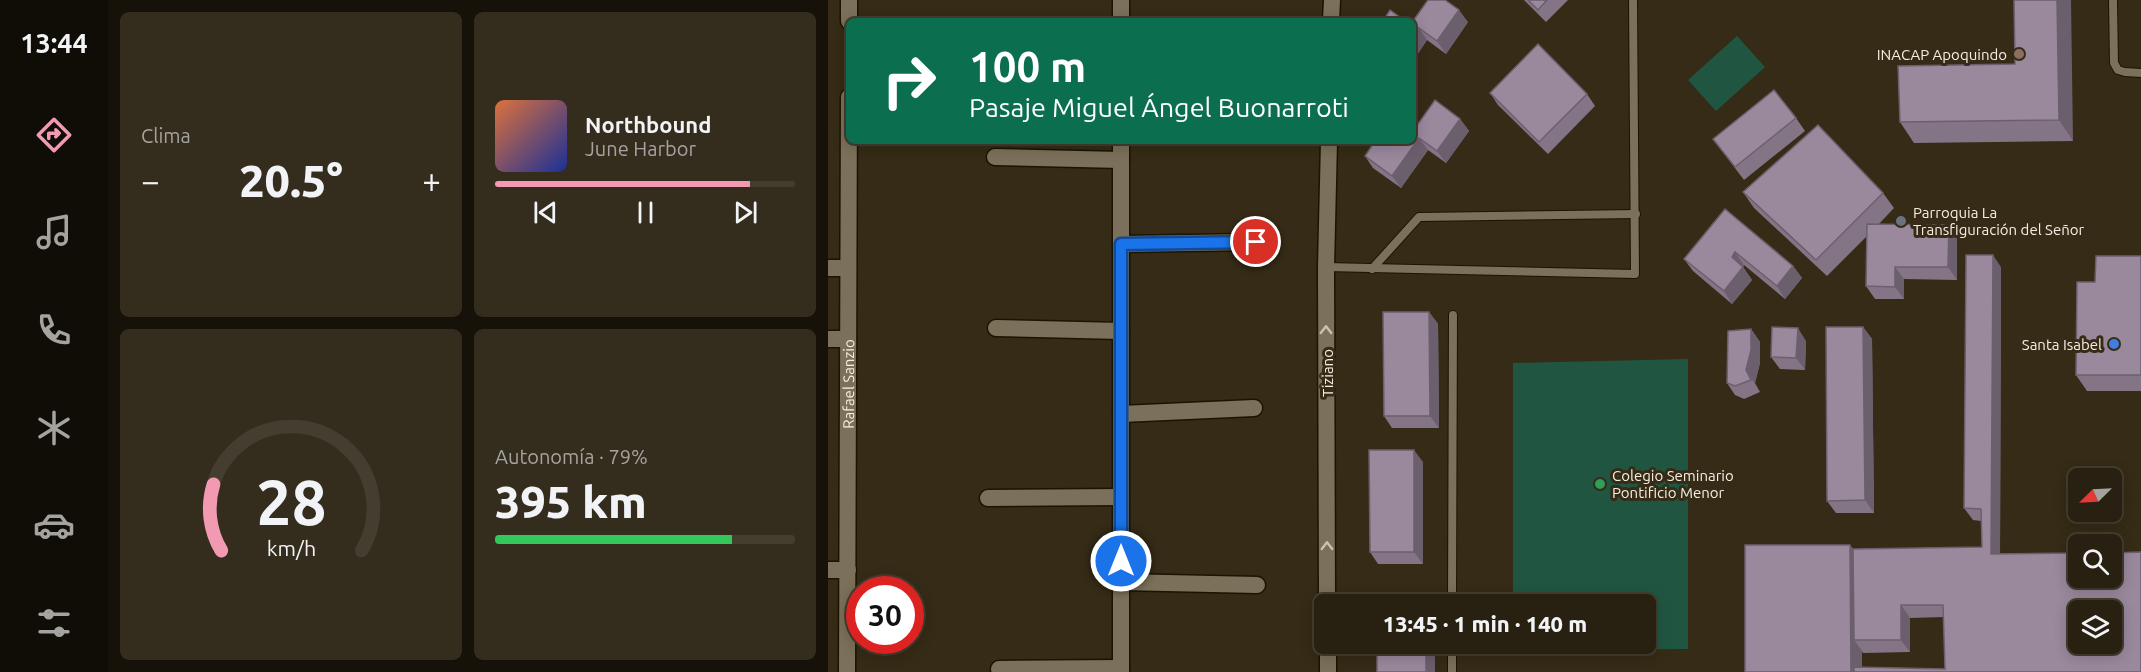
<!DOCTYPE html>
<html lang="es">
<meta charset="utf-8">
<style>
:root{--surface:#282010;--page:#342d1e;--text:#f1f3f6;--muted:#a5a39f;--line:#443e30;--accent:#f19ab1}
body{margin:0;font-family:Ubuntu,sans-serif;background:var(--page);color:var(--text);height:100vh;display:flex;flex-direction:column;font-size:22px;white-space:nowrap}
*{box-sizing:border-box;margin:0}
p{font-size:20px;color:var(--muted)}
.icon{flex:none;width:33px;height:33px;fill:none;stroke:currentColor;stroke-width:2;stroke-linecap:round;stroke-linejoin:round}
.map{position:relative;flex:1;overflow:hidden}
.details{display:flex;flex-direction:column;gap:12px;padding:12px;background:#161209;width:720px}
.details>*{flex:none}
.guide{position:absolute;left:18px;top:18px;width:570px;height:126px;border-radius:9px;box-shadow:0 3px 15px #0003,0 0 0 2px var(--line);background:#0b6e4f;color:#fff;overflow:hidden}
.needle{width:39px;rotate:246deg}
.controls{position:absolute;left:1240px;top:468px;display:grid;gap:12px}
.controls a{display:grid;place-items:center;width:54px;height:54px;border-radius:9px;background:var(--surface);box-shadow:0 3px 15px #0003,0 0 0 2px var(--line);font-size:30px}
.speed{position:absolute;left:18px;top:576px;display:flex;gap:12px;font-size:30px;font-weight:700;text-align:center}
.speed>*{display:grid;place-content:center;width:78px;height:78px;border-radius:50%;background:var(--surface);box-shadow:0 3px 15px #0003,0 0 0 2px var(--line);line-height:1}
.speed .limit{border:9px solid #d22;background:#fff;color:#111}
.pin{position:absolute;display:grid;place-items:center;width:51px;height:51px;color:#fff;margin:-26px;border:3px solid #fff;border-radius:50%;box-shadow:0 2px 6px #0007}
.me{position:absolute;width:66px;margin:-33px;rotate:0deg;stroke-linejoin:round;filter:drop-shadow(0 0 4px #0008)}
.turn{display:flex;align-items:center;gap:21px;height:126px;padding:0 24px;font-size:27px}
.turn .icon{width:78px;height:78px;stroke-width:2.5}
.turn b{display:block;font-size:42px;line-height:51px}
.big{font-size:45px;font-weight:800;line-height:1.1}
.details .tile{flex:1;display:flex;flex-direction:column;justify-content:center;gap:9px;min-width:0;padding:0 21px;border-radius:9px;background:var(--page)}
.details .dial{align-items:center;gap:0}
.dial svg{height:156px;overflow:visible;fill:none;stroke:var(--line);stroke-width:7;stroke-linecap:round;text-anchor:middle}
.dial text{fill:var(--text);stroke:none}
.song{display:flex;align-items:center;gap:18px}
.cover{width:72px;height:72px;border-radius:9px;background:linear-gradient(135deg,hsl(20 70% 55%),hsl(230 70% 35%))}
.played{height:6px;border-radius:3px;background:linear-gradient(90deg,var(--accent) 85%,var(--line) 85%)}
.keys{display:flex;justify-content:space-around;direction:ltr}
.heat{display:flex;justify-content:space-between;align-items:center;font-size:33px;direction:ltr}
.charge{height:9px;border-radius:4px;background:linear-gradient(90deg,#34c759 79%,var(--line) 0)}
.details .tiles{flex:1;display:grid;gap:12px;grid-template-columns:repeat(2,1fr)}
.trip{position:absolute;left:486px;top:594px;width:342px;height:60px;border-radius:9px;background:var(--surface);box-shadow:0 3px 15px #0003,0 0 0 2px var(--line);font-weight:800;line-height:60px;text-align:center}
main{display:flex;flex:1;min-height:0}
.dock{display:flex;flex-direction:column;width:108px;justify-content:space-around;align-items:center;background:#100d06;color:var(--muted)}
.dock .icon{width:42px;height:42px}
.dock .active{color:var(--accent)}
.dock b{font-size:27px;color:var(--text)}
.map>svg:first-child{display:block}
.green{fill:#205641}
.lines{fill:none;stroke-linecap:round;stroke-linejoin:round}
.lane-casing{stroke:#1d1301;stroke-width:10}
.street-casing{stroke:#1d1301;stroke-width:19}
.lane{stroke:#7b7059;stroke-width:8}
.street{stroke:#7b7059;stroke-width:16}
.wall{fill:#847586;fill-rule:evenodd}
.shaded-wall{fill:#6c5f6d}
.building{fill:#9a889c;stroke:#6c5f6d;stroke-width:1.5;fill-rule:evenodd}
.oneway{stroke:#cac2b1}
.route-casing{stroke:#114b97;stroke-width:15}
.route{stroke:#1a73e8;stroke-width:10}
.education-dot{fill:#8d6e63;stroke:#352b16;stroke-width:2}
.worship-dot{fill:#6b7280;stroke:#352b16;stroke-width:2}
.shop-dot{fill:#3f7fe0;stroke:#352b16;stroke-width:2}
.leisure-dot{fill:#2e9e5b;stroke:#352b16;stroke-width:2}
.labels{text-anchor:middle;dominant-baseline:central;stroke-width:6;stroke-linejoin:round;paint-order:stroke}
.poi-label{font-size:15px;fill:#f5eee1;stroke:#352b16;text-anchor:end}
.street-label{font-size:15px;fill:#f5eee1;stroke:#352b16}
</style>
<main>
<nav class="dock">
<b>13:44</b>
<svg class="icon active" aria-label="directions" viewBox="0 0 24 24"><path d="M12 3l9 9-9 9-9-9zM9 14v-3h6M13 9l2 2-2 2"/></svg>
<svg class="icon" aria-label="music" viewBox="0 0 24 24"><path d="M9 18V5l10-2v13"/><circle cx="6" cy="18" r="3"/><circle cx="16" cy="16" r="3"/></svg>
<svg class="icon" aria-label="phone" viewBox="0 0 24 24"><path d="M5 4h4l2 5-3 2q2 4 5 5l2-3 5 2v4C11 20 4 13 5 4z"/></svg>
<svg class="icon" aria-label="climate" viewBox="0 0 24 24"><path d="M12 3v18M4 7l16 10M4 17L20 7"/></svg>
<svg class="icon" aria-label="car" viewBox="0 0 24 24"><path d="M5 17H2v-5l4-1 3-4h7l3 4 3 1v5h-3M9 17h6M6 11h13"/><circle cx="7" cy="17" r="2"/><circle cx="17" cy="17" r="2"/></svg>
<svg class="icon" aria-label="filters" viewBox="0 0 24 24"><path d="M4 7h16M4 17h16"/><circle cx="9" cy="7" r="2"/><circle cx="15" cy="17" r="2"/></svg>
</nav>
<section class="details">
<div class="tiles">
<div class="tile"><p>Clima</p>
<div class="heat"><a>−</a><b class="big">20.5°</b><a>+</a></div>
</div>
<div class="tile">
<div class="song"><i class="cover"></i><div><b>Northbound</b><p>June Harbor</p></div></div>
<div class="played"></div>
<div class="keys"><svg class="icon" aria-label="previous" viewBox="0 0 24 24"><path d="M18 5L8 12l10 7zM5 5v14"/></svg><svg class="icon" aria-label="pause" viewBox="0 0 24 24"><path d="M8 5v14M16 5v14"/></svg><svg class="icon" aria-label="next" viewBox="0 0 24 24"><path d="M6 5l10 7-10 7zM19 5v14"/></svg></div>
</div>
<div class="tile dial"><svg viewBox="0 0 100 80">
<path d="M14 69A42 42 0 1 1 86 69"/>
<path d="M14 69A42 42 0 0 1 10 35" stroke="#f19ab1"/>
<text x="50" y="56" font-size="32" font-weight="700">28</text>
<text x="50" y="72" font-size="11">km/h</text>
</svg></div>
<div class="tile"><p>Autonomía · 79%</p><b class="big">395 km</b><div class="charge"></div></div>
</div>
</section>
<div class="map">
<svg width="1313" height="672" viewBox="0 0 1313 672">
<rect width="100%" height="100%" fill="#352b16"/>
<g class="green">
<polygon points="909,36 937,67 888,111 860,80"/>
<polygon points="860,359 860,649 685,650 685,644 818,644 818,604 685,604 685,363"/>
</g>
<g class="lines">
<g class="lane-casing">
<g id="lane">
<polyline points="1285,0 1286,63 1290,70 1297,72 1313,73"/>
<polyline points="498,267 807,274 805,0"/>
<polyline points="544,269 591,217 808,214"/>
<polyline points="624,604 625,315"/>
<polyline points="624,672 624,644"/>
</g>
</g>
<g class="street-casing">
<g id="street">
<polyline points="21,21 21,0"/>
<polyline points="293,21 293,0"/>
<polyline points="503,21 504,0"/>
<polyline points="293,141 293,672"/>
<polyline points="167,157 293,160"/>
<polyline points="293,244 427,242"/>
<polyline points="0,268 20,268"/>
<polyline points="168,328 293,331"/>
<polyline points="0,339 20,339"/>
<polyline points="293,414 426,408"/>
<polyline points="160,498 293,497"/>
<polyline points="0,570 20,570"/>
<polyline points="293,582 429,585"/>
<polyline points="499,604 498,267 501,141"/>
<polyline points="500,644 500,672"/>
<polyline points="171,669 293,668"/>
<path id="s1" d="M19,672l2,-575"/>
</g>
</g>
<use href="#lane" class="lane"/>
<use href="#street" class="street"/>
</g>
<g class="wall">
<polygon points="696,0 740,0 718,22"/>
<polygon points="1186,0 1245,141 1086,143 1072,122 1187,64"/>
<polygon points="585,21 640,22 618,54 599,40 585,61"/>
<polygon points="662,93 759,94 767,106 720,154 670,105"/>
<polygon points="968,118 977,131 916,180 885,139"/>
<polygon points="632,119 641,131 618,163 600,150 573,188 545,168 537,156 585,141"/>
<polygon points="915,192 1055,193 1066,208 1050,225 1129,238 1129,280 1076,279 1076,299 1047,299 1038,286 1039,236 999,276 926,208"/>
<polygon points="897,209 965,266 974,278 957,299 916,265 915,267 924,280 904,304 865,271 856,259"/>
<polygon points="1313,256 1313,391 1259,391 1248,375 1267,282"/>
<path d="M1173,267l-1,287 141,118h-396l105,-127 3,4 129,-2 -1,-26 -8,-1 -9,-12zM1116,617l1,52 -83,-2v-16l1,2 47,-1v-34z"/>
<polygon points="601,312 610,324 611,428 564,428 556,416"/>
<polygon points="1035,327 1044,339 1046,513 1008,513 999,501"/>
<polygon points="923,329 932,342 932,363 927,383 932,392 916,399 907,395 899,383"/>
<polygon points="978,341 977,370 952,369 943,357"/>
<polygon points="595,462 595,564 550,564 542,552"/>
</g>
<g class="shaded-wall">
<polygon points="1229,0 1243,0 1245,141 1231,120"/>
<polygon points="631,10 640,22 618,54 609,41"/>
<polygon points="591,28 599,40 585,61 585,36"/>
<polygon points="632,119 641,131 618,163 609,151"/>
<polygon points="591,138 600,150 573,188 564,176"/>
<polygon points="1121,225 1129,238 1129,280 1120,267"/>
<polygon points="907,252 916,265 912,270 904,257"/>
<polygon points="1165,255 1173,267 1172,566 1163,554"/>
<polygon points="965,266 974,278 957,299 949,286"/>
<polygon points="915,267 924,280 904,304 896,291"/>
<polygon points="1067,267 1076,279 1076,299 1067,287"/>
<polygon points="601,312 610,324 611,428 602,416"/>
<polygon points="1035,327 1044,339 1046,513 1037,500"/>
<polygon points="970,328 978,341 977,370 968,358"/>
<polygon points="923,329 932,342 932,363 927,383 932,392 918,370"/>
<polygon points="586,450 595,462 595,564 586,552"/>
<polygon points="1022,545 1033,561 1026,640 1034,651 1034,672 1023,672"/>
<polygon points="1073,605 1082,618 1082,652 1073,640"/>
<rect x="598" y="644" width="9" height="28"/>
</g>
<g class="building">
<polygon points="600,0 617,0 631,10 609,41 591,28 585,36 585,21"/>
<polygon points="700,0 719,0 710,10"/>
<polygon points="1186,0 1229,0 1231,120 1072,122 1070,66 1187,64"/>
<polygon points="562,10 577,21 555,21"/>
<polygon points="710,44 759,94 711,142 662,93"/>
<polygon points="946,90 968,118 907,167 885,139"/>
<polygon points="607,100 632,119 609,151 591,138 564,176 537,156 547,141 585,141 585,131"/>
<polygon points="990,125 1055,193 988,260 915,192"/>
<polygon points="897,209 965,266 949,286 907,252 904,257 915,267 896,291 856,259"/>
<polygon points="1039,224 1121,225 1120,267 1067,267 1067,287 1038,286"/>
<path d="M1138,255h27l-2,299 88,-1v25h33v-25l29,-1v120h-287v-5l91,2 -2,-64h-42v35h-47l-1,-91 129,-2 -1,-38 -17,-1zM1251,610h33v34h-33z"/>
<polygon points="1268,256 1313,256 1313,375 1248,375 1249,282 1267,282"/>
<polygon points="555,312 601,312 602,416 556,416"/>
<polygon points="944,327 970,328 968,358 943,357"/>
<polygon points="998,327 1035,327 1037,500 999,501"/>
<polygon points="923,329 923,350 918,370 923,380 907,386 899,383 900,331"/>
<polygon points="541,450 586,450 586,552 542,552"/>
<polygon points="917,545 1022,545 1023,672 917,672"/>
<rect x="549" y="601" width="49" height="3"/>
<rect x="549" y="644" width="49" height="28"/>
</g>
<defs><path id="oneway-chevron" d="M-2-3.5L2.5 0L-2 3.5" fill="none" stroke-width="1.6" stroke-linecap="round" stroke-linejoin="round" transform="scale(1.5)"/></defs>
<g class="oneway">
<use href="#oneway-chevron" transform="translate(498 330) rotate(-90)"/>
<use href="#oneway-chevron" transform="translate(499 546) rotate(-90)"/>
</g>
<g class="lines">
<g class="route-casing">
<polyline id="route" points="293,561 293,244 428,242"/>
</g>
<use href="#route" class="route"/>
</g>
<circle class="education-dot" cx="1191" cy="54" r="6"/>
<circle class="worship-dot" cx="1073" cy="221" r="6"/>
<circle class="shop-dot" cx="1286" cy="344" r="6"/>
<circle class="leisure-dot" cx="772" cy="484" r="6"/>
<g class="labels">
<g class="poi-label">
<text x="1179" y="54">INACAP Apoquindo</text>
<text x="1085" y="212" text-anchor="start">Parroquia La<tspan x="1085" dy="17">Transfiguración del Señor</tspan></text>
<text x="1274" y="344">Santa Isabel</text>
<text x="784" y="475" text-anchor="start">Colegio Seminario<tspan x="784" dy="17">Pontificio Menor</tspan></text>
</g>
<g class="street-label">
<text transform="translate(499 373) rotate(-90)">Tiziano</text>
<text stroke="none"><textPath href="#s1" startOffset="288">Rafael Sanzio</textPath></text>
</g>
</g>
</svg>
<div class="controls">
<a><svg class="needle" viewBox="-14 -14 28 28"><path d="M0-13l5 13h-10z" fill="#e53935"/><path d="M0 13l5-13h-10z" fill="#a5a39f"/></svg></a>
<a><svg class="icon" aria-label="search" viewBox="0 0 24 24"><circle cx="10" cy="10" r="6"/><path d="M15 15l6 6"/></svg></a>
<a><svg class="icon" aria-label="layers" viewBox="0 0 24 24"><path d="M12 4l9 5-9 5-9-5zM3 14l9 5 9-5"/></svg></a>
</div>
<div class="speed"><div class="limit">30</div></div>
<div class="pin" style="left:428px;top:242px;background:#d93025"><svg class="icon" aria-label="arrive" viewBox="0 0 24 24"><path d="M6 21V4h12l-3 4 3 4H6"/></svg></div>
<svg class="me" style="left:293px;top:561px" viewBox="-20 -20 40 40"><circle r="17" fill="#1a73e8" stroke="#fff" stroke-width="3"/><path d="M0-11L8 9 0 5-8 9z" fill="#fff"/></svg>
<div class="trip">13:45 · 1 min · 140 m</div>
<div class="guide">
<div class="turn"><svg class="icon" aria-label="right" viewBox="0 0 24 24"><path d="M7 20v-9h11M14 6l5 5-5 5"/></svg><div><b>100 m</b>Pasaje Miguel Ángel Buonarroti</div></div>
</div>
</div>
</main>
